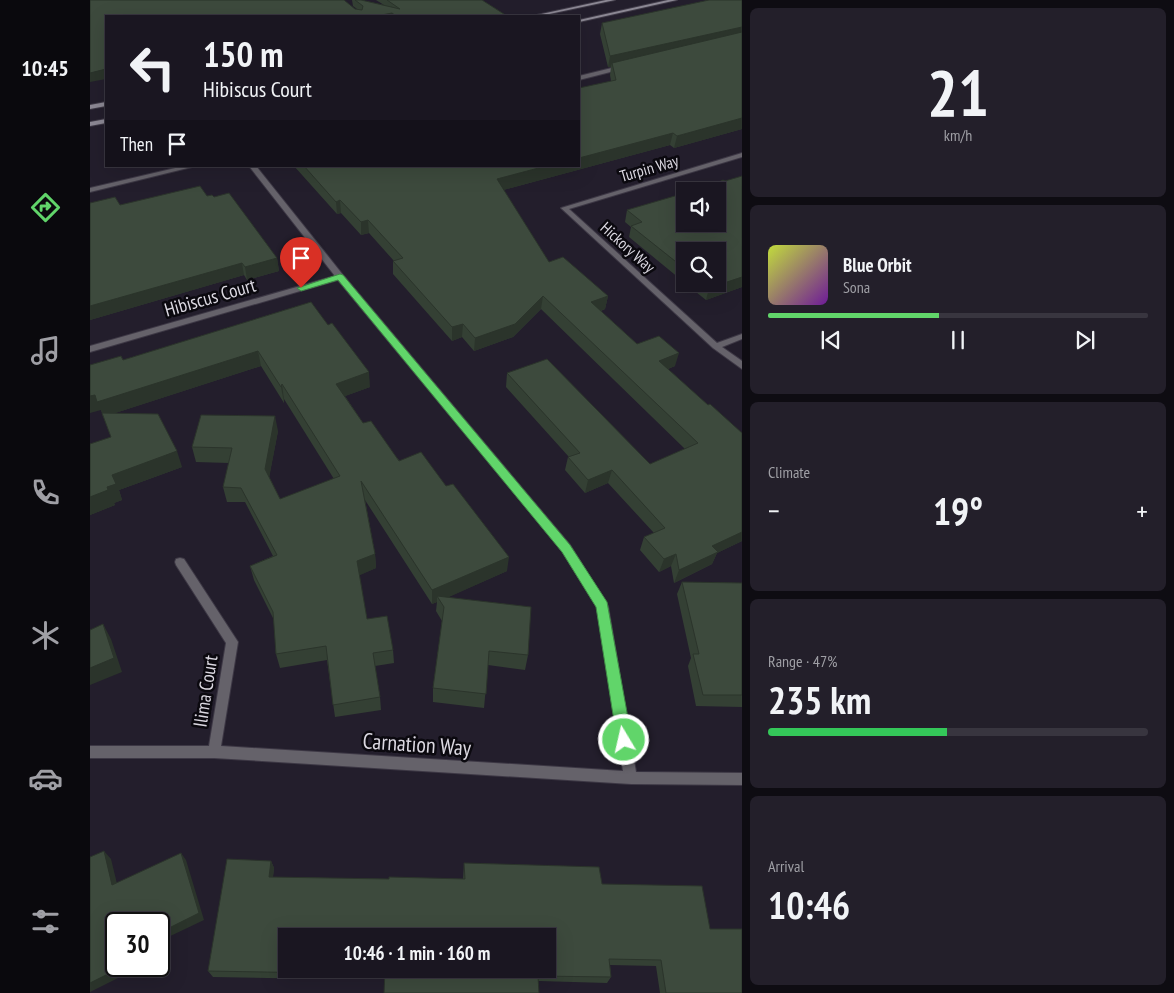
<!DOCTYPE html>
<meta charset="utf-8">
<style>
:root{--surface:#1a1621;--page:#231f2a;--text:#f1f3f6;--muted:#9f9fa5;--line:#38353f;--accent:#61d56a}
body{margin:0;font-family:"PT Sans Narrow",sans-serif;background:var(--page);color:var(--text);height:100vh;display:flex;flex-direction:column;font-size:19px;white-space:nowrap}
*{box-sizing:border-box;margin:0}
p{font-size:16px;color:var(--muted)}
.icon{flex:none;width:28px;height:28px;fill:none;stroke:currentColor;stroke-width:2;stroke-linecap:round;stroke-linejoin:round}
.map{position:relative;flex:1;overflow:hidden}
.panel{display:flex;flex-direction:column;gap:8px;padding:8px;background:#0e0c12;width:432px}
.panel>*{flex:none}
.banner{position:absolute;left:15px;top:15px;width:475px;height:152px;border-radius:0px;box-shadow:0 5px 20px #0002,0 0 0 1px var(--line);background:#1a1621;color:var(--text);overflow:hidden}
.fabs{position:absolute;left:586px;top:182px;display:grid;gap:10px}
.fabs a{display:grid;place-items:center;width:50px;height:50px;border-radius:0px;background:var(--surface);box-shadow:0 5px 20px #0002,0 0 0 1px var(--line);font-size:25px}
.speed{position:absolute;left:15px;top:912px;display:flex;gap:10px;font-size:25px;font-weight:700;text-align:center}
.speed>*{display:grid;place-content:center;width:65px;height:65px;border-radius:50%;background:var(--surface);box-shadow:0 5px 20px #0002,0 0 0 1px var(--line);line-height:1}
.speed .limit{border:2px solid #111;border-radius:8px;background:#fff;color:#111}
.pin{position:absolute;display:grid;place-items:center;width:42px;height:42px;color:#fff;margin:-51px -21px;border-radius:50% 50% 50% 0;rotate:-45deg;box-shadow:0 0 5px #0007}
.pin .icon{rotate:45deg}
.me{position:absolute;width:55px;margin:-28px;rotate:351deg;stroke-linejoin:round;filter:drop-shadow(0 0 4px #0008)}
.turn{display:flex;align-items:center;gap:18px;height:105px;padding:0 15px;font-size:22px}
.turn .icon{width:65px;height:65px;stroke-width:2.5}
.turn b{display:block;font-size:35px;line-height:42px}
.then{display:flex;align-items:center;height:48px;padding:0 15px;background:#0003;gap:10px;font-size:19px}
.big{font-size:38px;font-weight:700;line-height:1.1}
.panel .widget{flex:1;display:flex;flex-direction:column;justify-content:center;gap:8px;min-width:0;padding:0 18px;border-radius:8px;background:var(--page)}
.panel .dial{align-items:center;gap:0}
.dial b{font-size:65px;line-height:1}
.song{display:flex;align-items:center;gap:15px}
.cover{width:60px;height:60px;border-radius:8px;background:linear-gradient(135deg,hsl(70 70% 55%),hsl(280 70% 35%))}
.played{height:5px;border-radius:2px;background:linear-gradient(90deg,var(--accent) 45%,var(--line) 45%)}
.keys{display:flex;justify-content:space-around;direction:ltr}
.heat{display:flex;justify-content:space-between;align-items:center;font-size:28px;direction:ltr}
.charge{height:8px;border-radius:4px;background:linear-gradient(90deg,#34c759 47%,var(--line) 0)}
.trip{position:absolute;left:188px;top:928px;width:278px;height:50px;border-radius:0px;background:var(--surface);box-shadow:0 5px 20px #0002,0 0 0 1px var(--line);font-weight:700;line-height:50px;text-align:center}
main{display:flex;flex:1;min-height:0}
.menu{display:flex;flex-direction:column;width:90px;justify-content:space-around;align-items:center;background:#0a090d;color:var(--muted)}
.menu .icon{width:35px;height:35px}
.menu .current{color:var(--accent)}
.menu b{font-size:22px;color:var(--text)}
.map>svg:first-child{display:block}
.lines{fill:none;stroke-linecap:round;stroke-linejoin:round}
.minor-casing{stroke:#3d3845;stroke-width:2}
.secondary-casing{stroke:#3d3845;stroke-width:2}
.minor{fill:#65626a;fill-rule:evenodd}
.secondary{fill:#8c8894;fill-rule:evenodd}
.wall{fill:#344034}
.shaded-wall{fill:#2b342b}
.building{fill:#3d4a3d;stroke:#2b342b}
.route{fill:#61d56a;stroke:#3f8a45}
.labels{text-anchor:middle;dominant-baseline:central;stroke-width:5;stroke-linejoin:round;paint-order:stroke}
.far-street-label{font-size:16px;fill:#dbd8e1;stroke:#0b090f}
.street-label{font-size:19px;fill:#dbd8e1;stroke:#0b090f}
.near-street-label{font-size:22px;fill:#dbd8e1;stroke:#0b090f}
</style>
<main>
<nav class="menu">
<b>10:45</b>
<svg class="icon current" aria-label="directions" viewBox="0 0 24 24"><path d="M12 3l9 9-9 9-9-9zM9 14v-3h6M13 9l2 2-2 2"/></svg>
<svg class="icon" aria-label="music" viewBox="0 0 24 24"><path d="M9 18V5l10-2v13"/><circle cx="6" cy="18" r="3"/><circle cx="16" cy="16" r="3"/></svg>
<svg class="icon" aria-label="phone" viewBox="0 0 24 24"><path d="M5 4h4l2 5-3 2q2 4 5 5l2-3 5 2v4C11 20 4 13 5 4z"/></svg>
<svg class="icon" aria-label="climate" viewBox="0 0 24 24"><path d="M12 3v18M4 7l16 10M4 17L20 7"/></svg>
<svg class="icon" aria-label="car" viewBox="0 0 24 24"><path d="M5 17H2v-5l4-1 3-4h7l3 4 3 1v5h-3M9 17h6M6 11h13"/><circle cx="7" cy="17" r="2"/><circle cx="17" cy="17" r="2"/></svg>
<svg class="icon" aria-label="filters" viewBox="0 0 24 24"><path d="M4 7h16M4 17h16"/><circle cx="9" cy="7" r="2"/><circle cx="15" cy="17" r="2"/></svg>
</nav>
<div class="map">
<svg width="652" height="993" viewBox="0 0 652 993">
<rect width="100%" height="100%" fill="#231e2c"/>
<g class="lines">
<g class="minor-casing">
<g id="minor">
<polygon points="534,65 537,67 536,68 489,80 489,76"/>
<polygon points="652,153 652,157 479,209 627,343 652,334 652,339 632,347 652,361 652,369 623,348 471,208"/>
<polygon points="94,166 106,166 0,192 0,188"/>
<polygon points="159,166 166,166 253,275 480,545 518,606 546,772 652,773 652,785 541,784 124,758 0,758 0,746 119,746 136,643 86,565 85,562 86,559 90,558 94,559 148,642 131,746 533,771 507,607 472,551 248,280 0,352 0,346 245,276"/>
</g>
</g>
<g class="secondary-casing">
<g id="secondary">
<polygon points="516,0 525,0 450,16 442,16"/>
<polygon points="578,0 587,0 489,22 489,20"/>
<polygon points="16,102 16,106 0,109 0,105"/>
<polygon points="16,119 16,123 0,126 0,122"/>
</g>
</g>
<use href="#minor" class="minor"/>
<use href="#secondary" class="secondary"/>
</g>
<g class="wall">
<polygon points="0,0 267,9 263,6 262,0 271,0 294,5 286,0 392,0 417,16 16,16"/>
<polygon points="652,0 652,129 584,148 580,145 413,190 459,262 518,296 515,309 511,311 547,344 585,366 578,369 618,405 652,433 652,541 627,553 622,564 584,583 581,566 569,572 550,550 554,537 564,533 518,483 495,493 475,470 478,457 479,457 416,387 417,373 560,464 595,449 451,309 423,337 384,351 372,337 362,341 303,274 303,261 304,261 279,233 271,235 251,213 247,214 204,166 489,166 521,81 520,75 521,67 518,67 510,34 512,23"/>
<polygon points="635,181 652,287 616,300 596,284 628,284 595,251 595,283 539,237 541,227 535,222 537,210 617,188"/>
<polygon points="117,196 124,197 187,258 189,271 157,280 154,275 0,320 0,203 30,205"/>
<polygon points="221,302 280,387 255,396 273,423 417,571 358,597 438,655 435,670 398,665 394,708 343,702 343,688 352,621 346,611 347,602 342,604 275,500 285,554 286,568 269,575 277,619 303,650 304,663 285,666 290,697 291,710 245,717 237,660 190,668 186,654 184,620 164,580 160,566 183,556 155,502 137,502 133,487 139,463 106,462 102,447 188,431 179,477 190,499 244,479 194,399 194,403 171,366 25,413 92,467 29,490 32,500 24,503 25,505 0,515 0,444 21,437 11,410 33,360"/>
<polygon points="592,582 652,583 652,707 606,706 598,666 601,658 587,594"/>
<polygon points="181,861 184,868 183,877 299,879 373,879 374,863 512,884 620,929 652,993 570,993 566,966 520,965 521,977 517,983 449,981 294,993 456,936 196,936 196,969 233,969 232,979 123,977 118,971"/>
</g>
<g class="shaded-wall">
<polygon points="302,13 302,16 286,16"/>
<polygon points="652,27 652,37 522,63 521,67 518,67 520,56"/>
<polygon points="16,69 16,79 0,82 0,73"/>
<polygon points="652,118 652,129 584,148 587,136"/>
<polygon points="583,133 580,145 406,192 407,179 456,166 489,166 489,158"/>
<polygon points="250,200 251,213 247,214 246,202"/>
<polygon points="278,220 279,233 271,235 271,222"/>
<polygon points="187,258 189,271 157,280 155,267"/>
<polygon points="152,263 154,275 0,320 0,306"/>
<polygon points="652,277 652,287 616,300 619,288"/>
<polygon points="453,296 451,309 423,337 384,351 385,338"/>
<polygon points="518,296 515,309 498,315 501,302"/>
<polygon points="373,324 372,337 362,341 362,327"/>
<polygon points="168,351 171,366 13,417 11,410 0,413 0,396"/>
<polygon points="589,353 585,366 565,374 569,361"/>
<polygon points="279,372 280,387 247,399 246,384"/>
<polygon points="192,384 194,399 194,403 191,387"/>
<polygon points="185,416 188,431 178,484 175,469"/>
<polygon points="87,451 92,467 29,490 32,500 24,503 25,505 0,515 0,497 17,487 22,475"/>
<polygon points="522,470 518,483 495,493 498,480"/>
<polygon points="652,532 652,541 627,553 622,564 584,583 589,570 622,546"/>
<polygon points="285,554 286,568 268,576 267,561"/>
<polygon points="586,554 581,566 569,572 574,559"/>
<polygon points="419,557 417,571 350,601 347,596 347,602 342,604 342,590"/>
<polygon points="13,624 21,639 32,672 0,685 0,668"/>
<polygon points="14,851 21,859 29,892 22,885"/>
<polygon points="91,853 96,860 114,920 72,940 76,955 69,958 69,933"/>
<polygon points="181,861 184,868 182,884 179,877"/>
<polygon points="34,966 52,966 0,992 0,983"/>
<polygon points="231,969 233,969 232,979 230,973"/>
</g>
<g class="building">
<polygon points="0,0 254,0 265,9 272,10 273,6 265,0 271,0 310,9 297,0 392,0 417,16 306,16 302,13 286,16 16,16 16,69 0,73"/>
<polygon points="619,0 652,0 652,27 520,56 512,23"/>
<polygon points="652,32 652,118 587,136 583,133 489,158 489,88 526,80 522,63"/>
<polygon points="214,166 456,166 407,179 459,262 473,257 518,296 501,302 547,344 569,336 589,353 569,361 618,405 620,404 652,433 652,532 622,546 628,552 589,570 586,554 574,559 554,537 575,528 522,470 498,480 478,457 490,453 417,373 457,359 560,464 608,443 453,296 425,324 385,338 373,324 362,327 303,261 313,258 278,220 271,222 250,200 246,202"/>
<polygon points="652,176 652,277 619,288 614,284 628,284 628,251 595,251 595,269 541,226 552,222 537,210 595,193 595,224 628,224 628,191 599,191 612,185 617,188 633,180 635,181"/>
<polygon points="110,186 117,196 122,195 124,197 139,193 187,258 155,267 152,263 0,306 0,203 25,197 30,205"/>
<polygon points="221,302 238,325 242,323 279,372 246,384 273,423 281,421 309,461 331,452 356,486 363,484 419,557 342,590 271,481 285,554 267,561 277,619 297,616 303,650 283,653 290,697 243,705 236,646 186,654 183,612 160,566 187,555 151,488 133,487 142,448 102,447 111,415 185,416 175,469 190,499 250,476 192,384 191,387 168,351 7,402 5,395 0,396 0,365 31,356 33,360"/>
<polygon points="12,413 68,414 87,451 22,475 26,484 17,487 18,490 0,497 0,444 21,437"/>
<polygon points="592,582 652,583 652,695 613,695 603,654 609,654"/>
<polygon points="347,596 441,607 438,655 399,651 396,694 343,688 354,607"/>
<polygon points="13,624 24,658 0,668 0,630"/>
<polygon points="14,851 22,885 91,853 109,913 69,933 69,924 26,924 26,966 34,966 0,983 0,857"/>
<polygon points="137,859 181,861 179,877 299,879 299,877 375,879 374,863 509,867 512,884 612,886 620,929 652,929 652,993 576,993 571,960 519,959 521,977 448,976 449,993 294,993 295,969 456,969 456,936 196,936 196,969 231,969 230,973 118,971"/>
</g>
<polygon class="route" points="250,274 253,275 480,545 517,602 542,740 539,745 534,747 529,745 527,740 506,607 472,552 248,280 211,291 207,288"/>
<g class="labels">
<g class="far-street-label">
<text transform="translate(559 168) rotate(-16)">Turpin Way</text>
<text transform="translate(538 247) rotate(42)">Hickory Way</text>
</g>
<g class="street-label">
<text transform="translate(120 297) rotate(-16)">Hibiscus Court</text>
<text transform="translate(115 691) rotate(-81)">Ilima Court</text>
</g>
<g class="near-street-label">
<text transform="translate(327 744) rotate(4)">Carnation Way</text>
</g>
</g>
</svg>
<div class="fabs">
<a><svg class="icon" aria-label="sound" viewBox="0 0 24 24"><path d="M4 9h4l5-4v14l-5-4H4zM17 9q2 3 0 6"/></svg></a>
<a><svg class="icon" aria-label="search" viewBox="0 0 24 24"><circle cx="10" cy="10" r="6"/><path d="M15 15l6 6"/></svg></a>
</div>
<div class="speed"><div class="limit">30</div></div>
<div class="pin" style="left:211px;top:288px;background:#d93025"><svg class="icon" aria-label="arrive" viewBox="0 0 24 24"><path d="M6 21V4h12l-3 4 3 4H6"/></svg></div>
<svg class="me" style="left:534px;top:740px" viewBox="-20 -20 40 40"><circle r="17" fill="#61d56a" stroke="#fff" stroke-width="3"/><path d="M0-11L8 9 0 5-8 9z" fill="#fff"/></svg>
<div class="trip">10:46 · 1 min · 160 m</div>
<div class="banner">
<div class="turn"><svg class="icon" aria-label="left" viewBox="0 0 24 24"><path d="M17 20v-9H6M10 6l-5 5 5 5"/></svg><div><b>150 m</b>Hibiscus Court</div></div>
<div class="then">Then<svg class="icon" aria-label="arrive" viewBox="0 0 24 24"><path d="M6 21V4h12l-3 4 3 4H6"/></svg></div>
</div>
</div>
<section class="panel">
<div class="widget dial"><b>21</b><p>km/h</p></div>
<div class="widget">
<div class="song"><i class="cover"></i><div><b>Blue Orbit</b><p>Sona</p></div></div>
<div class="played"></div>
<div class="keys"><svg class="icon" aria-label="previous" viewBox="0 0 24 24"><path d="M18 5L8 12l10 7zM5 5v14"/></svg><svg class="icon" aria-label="pause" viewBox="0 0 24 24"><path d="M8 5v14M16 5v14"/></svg><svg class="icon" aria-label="next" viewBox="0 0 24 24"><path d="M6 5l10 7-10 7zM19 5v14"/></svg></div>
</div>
<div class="widget"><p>Climate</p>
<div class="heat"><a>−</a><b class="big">19°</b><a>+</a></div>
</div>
<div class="widget"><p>Range · 47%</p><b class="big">235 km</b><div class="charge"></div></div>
<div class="widget"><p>Arrival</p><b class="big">10:46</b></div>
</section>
</main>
